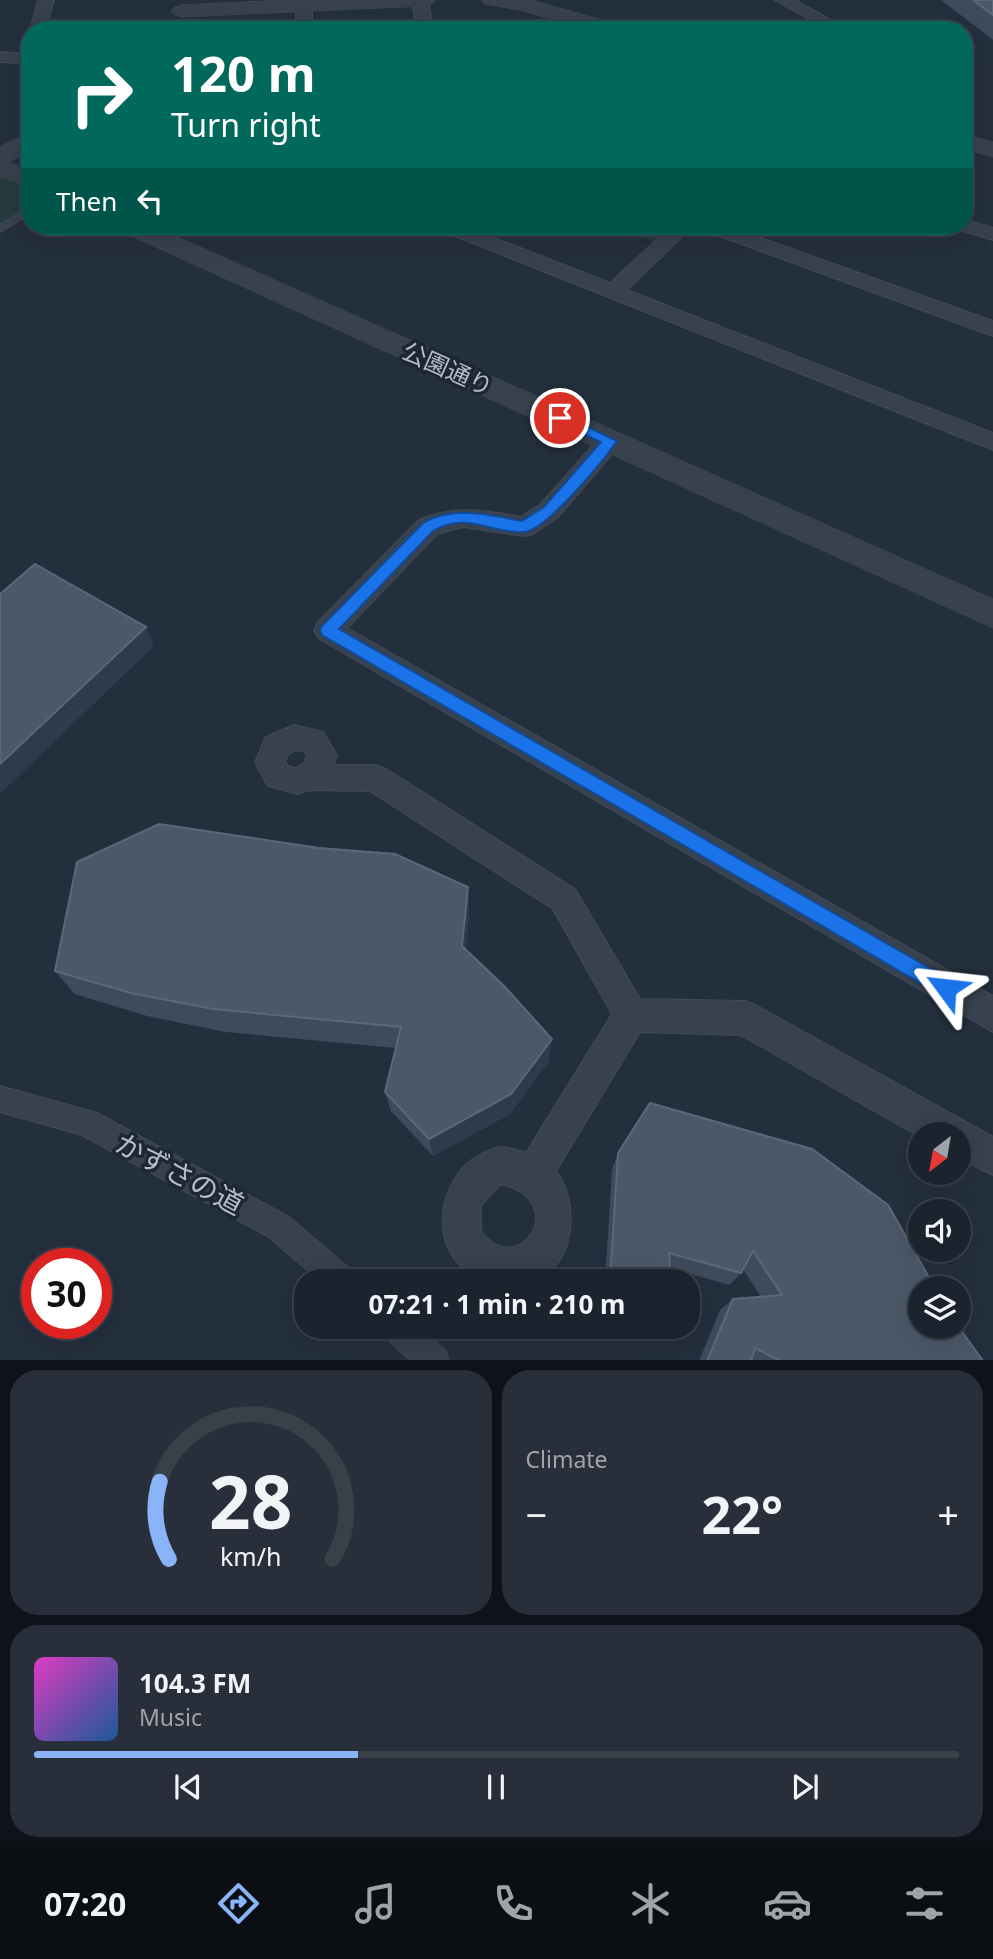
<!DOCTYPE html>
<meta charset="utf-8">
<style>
:root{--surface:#1b232e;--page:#282f3a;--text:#f1f3f6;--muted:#a0a4aa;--line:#39404a;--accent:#8ab4f8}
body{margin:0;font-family:"Noto Sans","Noto Sans JP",sans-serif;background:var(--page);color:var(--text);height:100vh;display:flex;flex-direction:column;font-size:26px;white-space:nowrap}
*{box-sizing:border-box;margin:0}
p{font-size:23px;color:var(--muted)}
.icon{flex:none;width:38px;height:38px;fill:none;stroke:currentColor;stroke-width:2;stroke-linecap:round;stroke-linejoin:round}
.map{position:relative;height:1360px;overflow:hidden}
.sheet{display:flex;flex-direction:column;gap:10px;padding:10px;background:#0f1319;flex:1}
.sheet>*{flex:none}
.guide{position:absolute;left:21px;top:21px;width:952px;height:214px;border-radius:28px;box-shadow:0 7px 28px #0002,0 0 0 2px var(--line);background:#00695c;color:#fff;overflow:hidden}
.needle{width:46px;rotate:211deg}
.controls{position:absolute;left:908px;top:1122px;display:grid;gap:14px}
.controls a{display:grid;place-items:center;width:63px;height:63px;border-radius:50%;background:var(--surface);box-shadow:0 7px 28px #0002,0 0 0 2px var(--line);font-size:35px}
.speed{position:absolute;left:21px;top:1248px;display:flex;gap:14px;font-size:35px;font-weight:700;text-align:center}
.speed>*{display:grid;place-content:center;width:91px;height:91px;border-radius:50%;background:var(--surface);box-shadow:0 7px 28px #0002,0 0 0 2px var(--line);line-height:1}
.speed .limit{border:10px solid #d22;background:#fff;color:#111}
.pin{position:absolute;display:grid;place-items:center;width:60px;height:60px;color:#fff;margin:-30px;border:4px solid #fff;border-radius:50%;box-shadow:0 2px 7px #0007}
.me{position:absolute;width:77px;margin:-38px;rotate:300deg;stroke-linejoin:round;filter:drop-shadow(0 0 5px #0008)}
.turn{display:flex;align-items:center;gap:24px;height:147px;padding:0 35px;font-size:32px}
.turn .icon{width:91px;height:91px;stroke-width:2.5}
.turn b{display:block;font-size:49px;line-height:60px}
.then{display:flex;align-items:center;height:66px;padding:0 35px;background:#0003;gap:14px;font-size:26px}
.big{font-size:52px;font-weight:700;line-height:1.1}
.sheet .card{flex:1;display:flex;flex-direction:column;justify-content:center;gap:10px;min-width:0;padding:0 24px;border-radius:28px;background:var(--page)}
.sheet .dial{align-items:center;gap:0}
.dial svg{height:182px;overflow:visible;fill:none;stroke:var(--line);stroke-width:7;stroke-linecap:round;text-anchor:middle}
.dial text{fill:var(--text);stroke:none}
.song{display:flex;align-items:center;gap:21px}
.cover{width:84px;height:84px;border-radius:10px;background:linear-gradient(135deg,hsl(310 70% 55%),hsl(210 70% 35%))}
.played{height:7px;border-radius:4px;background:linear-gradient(90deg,var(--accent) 35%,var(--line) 35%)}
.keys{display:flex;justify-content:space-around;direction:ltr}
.heat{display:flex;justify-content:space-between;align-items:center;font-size:38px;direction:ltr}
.sheet .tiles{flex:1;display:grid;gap:10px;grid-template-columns:1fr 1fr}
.card:last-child{grid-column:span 2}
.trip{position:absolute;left:294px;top:1269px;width:406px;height:70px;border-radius:28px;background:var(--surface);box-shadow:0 7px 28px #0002,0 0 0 2px var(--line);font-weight:700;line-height:70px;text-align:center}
.tab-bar{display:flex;height:112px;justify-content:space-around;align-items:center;background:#0b0e12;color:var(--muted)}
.tab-bar .icon{width:49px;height:49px}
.tab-bar .on{color:var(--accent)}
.tab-bar b{font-size:32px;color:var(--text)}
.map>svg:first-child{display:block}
.green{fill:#263c3f}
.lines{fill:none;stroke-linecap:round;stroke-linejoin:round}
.service-casing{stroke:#414a57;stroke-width:2}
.pedestrian-casing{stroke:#414a57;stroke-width:2}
.minor-casing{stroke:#414a57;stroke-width:2}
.tertiary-casing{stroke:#414a57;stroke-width:1}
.service{fill:#38414e;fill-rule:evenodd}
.pedestrian{fill:#38414e;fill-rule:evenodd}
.minor{fill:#38414e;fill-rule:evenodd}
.tertiary{fill:#38414e;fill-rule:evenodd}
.wall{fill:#3f4b5c}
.shaded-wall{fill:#2f3b4b}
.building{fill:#4b5868;stroke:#5c6777;stroke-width:2}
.route{fill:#1a73e8;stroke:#114b97;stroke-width:2}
.labels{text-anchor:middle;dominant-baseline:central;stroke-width:7;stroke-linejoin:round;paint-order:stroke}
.street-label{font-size:24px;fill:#b4bcc9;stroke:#1d2633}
.near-street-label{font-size:28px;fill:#b4bcc9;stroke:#1d2633}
</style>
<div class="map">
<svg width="993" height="1361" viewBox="0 0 993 1361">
<rect width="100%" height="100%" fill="#242f3e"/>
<g class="green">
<polygon points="0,167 30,180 30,210 0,229"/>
<polygon points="610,226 682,226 662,245"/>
</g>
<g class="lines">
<g class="service-casing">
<polygon id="service" points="30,207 30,214 0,232 0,225"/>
</g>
<g class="pedestrian-casing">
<g id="pedestrian">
<polygon points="0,1086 97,1113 289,1217 352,1271 357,1281 320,1281 269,1237 82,1135 0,1112"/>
<polygon points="379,1326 417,1326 445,1350 449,1361 411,1361 384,1336"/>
</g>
</g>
<g class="minor-casing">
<g id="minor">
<polygon points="38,0 54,0 45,30 30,31"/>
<polygon points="304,0 312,5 312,30 296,30 296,5"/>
<polygon points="412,0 428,0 433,30 417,30"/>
<polygon points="775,0 795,0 849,30 828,30"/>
<polygon points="0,52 30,54 30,64 0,62"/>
<polygon points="964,219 993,228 993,240 957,229 955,226 964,226"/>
<polygon points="437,226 464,226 610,283 672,226 693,226 627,290 993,433 993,450 440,230"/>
<polygon points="700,226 728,226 993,321 993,336 703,230"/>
<path d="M610,433l8,2 4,6 -4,6 -60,70 -25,17 -9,2 -61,-9 -26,7 -90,94 646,368v36l-675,-394 -4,-8 4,-8 101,-102c34,-15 66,-10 101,-3l20,-12 62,-70z"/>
<path d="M294,725l29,7 14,23 -4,10h42l11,4 189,120 65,110 105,2 12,5 236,131v38l-34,-17v-24h-39v3l-179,-102 -101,-3 -84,139c22,28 21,87 -14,105 -11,6 -23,5 -36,5 -14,0 -24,-1 -36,-8 -43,-27 -32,-96 10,-118 5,-2 13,-8 19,-8 8,-1 19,4 27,6l86,-139 -59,-105 -183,-118 -61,-1 -11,4 -30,-8 -13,-24 11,-25zM296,750l8,1 3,5 -3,7 -9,5 -7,-2 -3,-5 3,-7zM501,1184c71,16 18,98 -20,47v-26z"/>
</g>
</g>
<g class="tertiary-casing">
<g id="tertiary">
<polygon points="287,0 435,0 432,4 425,6 182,17 175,15 171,11 175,7 182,5"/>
<polygon points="482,0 531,0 620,25 623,30 588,30 524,11 485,4"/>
<polygon points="30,133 30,150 9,162 30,171 30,187 0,176 0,147"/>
<polygon points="964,134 993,142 993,157 964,149"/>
<polygon points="119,226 153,226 993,599 993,628 123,232"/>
</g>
</g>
<use href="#service" class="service"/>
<use href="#pedestrian" class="pedestrian"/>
<use href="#minor" class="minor"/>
<use href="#tertiary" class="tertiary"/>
</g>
<g class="wall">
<polygon points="941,0 993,0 993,40"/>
<polygon points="468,887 469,914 466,949 549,1061 510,1114 433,1156 391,1111 385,1092 396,1048 226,1032 147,1016 75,994 55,971"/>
<polygon points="618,1153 920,1288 983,1361 699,1361 720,1310 733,1299 761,1297 743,1269 741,1273 729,1285 670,1268 671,1281 605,1281 612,1170"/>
</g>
<g class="shaded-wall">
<polygon points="146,627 154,646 0,794 0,764"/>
<polygon points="468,887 469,914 464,970 462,946"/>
<polygon points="552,1039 549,1061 510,1114 433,1156 429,1139"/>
</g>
<g class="building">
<polygon points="973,0 993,0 993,15"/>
<polygon points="35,564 146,627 0,764 0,594"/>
<polygon points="159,824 319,848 395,854 468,887 462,946 505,987 552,1039 511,1094 429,1139 385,1092 401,1027 213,1009 131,993 55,971 77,862"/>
<polygon points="650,1103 812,1149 888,1205 935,1288 920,1288 920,1326 958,1326 983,1361 780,1361 755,1348 751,1361 707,1361 733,1299 782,1295 753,1251 741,1273 669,1253 671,1281 610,1281 618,1153"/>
</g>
<path class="route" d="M560,414l57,27c-14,20 -70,89 -93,91 -31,2 -58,-21 -91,-1l-94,98 613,352 3,7 -3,6 -6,3 -7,-3 -617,-359 -2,-5 2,-4 101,-103c30,-18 66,-8 99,-2l22,-14 57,-65 -46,-21 -1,-3z"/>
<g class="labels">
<g class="street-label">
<text transform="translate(448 368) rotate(24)">公園通り</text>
</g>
<g class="near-street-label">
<text transform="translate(180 1173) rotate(28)">かずさの道</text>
</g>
</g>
</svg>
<div class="controls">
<a><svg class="needle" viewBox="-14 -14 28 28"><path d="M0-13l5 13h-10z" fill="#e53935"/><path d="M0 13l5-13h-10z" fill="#a0a4aa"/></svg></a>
<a><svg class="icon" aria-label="sound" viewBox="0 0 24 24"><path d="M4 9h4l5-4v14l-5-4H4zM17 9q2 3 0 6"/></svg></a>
<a><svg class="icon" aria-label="layers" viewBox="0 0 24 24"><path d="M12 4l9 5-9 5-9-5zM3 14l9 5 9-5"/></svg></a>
</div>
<div class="speed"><div class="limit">30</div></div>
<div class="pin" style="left:560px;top:418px;background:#d93025"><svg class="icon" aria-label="arrive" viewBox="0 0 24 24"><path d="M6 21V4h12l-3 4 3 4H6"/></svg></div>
<svg class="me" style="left:946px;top:988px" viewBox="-20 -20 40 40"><path d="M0-17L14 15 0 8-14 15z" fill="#1a73e8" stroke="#fff" stroke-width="4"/></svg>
<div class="trip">07:21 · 1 min · 210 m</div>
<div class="guide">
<div class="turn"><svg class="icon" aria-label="right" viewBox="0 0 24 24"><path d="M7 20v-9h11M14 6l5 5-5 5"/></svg><div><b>120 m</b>Turn right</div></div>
<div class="then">Then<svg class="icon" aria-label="left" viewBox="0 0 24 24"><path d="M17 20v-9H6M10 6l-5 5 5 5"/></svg></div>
</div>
</div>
<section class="sheet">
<div class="tiles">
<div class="card dial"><svg viewBox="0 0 100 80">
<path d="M14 69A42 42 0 1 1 86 69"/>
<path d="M14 69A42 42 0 0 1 10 35" stroke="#8ab4f8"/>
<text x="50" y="56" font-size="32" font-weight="700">28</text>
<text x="50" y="72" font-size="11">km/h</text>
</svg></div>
<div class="card"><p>Climate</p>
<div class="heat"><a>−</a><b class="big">22°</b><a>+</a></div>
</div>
<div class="card">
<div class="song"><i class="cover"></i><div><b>104.3 FM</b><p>Music</p></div></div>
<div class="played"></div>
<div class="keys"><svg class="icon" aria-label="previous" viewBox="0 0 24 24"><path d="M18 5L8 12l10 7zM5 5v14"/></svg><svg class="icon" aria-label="pause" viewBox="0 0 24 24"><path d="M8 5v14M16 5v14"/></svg><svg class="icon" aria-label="next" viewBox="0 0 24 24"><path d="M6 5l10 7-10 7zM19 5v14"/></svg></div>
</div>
</div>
</section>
<nav class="tab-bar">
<b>07:20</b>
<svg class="icon on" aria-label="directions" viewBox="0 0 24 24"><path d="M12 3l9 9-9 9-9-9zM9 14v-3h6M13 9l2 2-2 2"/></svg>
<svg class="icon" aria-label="music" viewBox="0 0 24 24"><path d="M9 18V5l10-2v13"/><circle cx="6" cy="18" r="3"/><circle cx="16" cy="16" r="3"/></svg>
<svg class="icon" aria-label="phone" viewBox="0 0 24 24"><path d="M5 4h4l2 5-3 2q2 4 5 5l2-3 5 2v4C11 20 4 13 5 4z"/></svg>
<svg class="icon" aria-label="climate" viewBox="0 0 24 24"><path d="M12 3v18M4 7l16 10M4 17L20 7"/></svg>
<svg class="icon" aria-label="car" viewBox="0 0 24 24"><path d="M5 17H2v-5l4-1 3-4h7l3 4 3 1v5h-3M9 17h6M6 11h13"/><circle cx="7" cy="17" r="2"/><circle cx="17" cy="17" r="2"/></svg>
<svg class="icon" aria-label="filters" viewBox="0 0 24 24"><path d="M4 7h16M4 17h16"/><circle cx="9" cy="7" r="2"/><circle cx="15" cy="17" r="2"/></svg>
</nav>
